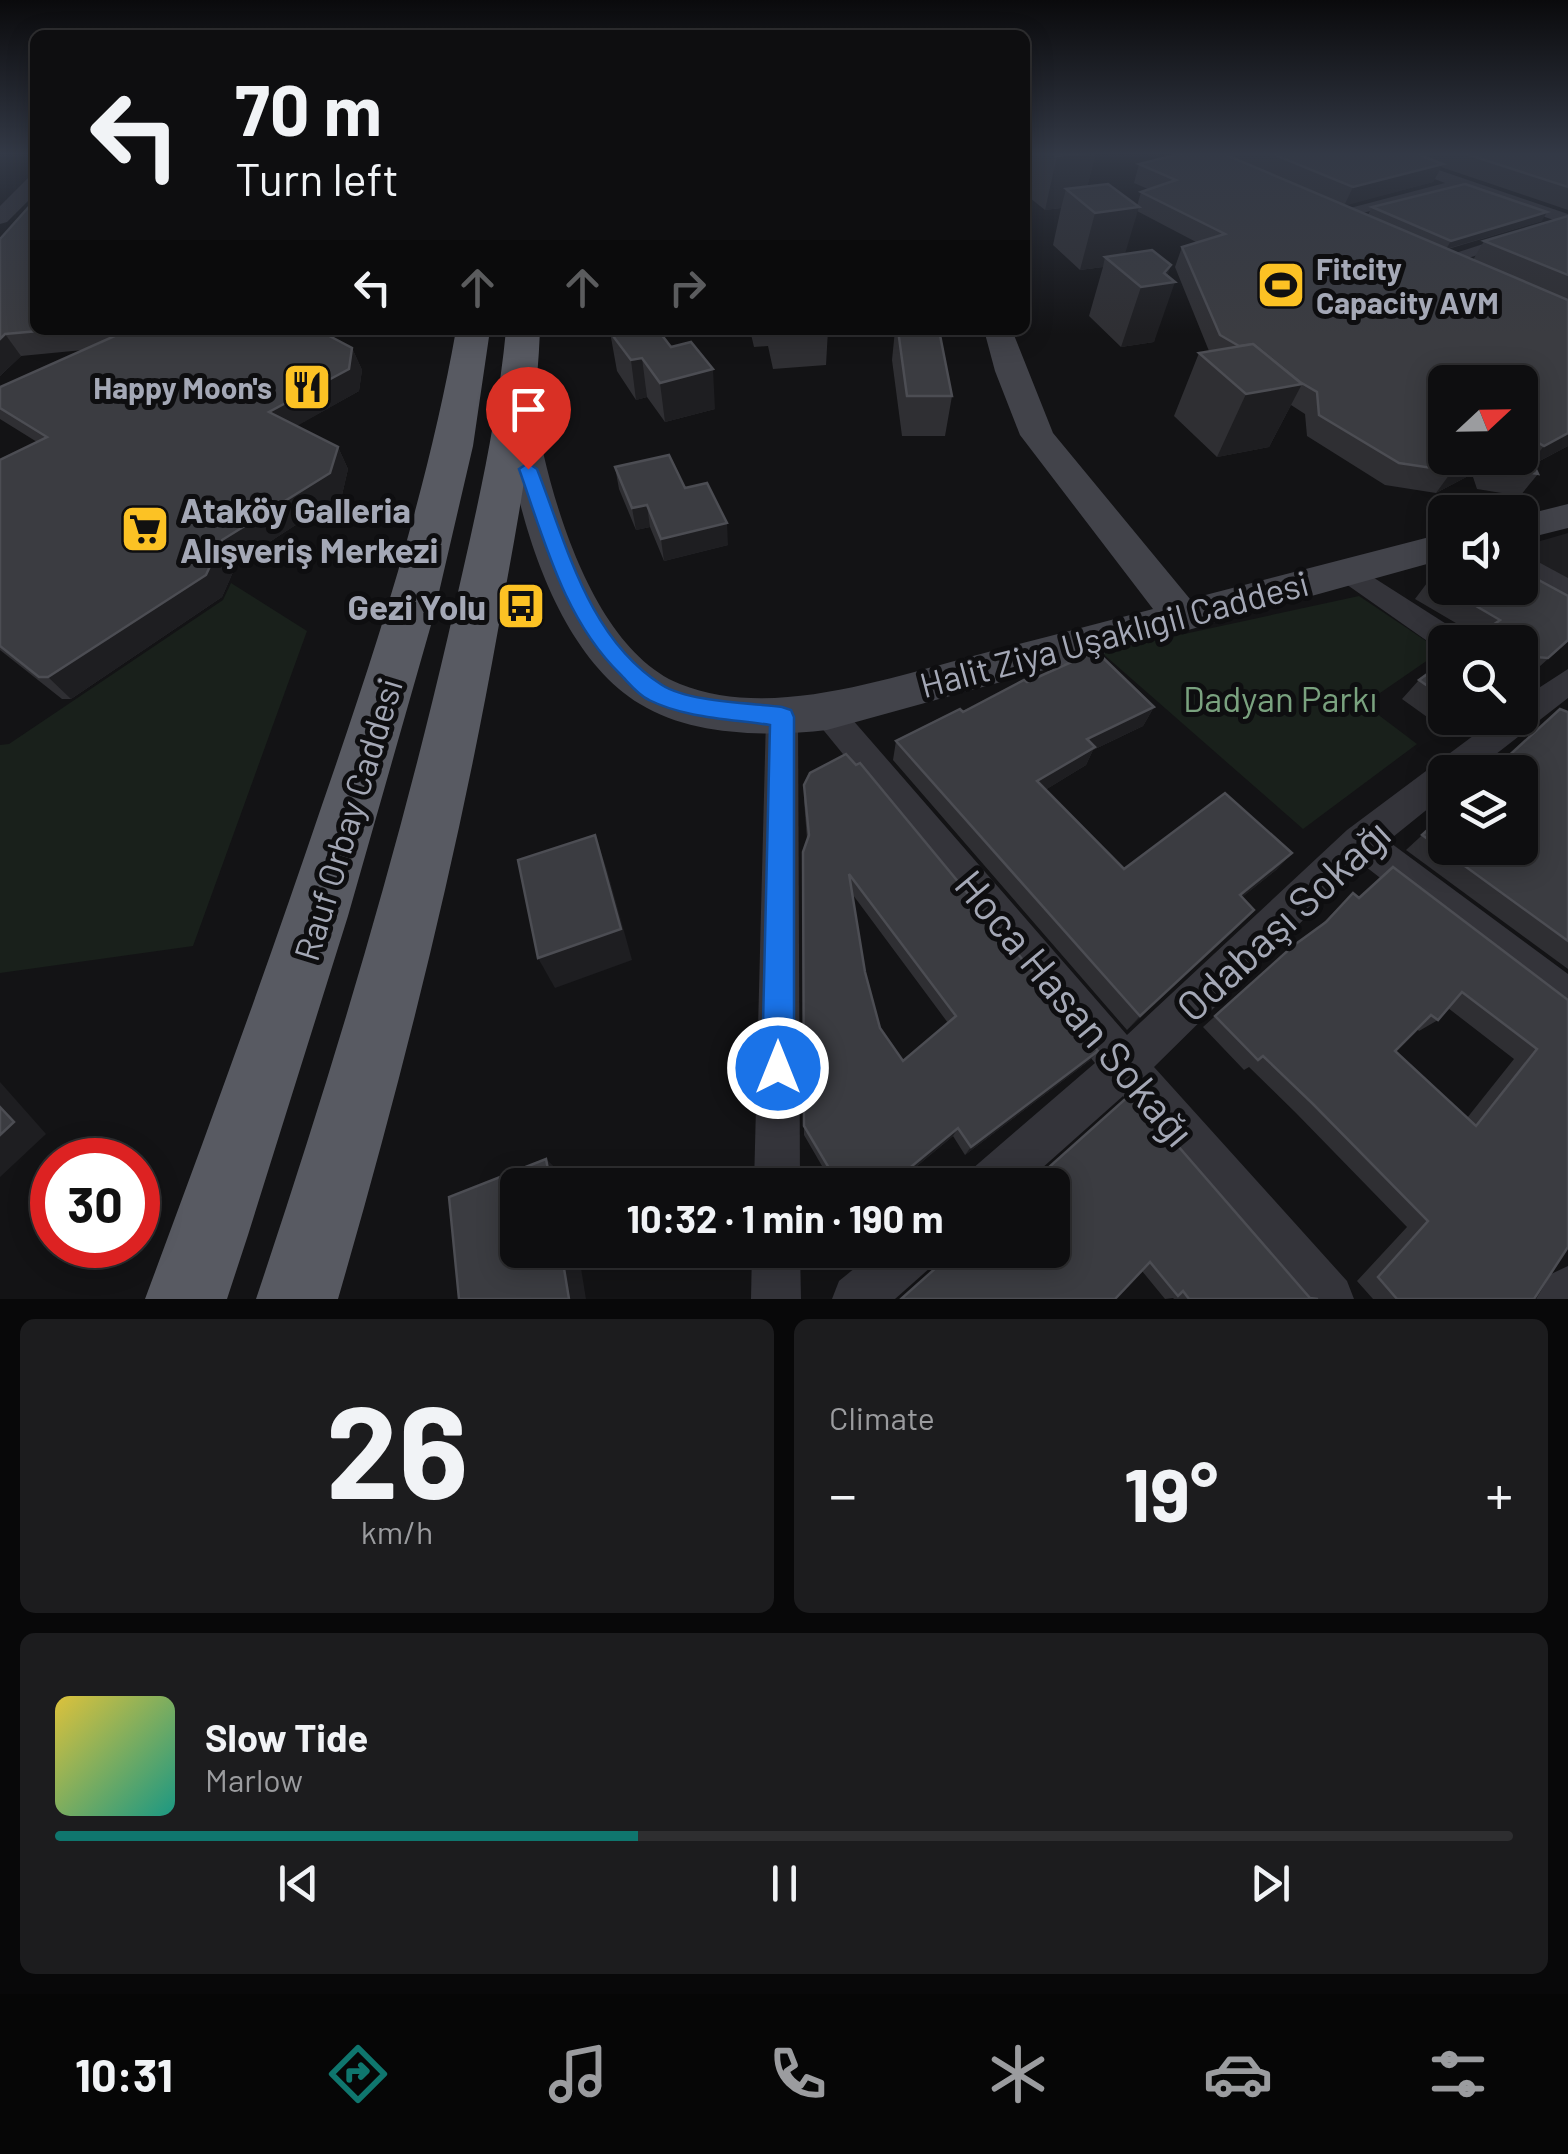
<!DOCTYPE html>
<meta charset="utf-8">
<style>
:root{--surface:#0e0e10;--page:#1c1c1e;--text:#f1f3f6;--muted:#9b9c9f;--line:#2e2e30;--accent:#0f766e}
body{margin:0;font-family:Barlow,sans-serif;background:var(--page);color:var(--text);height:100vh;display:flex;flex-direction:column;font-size:38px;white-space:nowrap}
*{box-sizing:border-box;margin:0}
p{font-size:32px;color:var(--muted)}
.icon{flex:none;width:55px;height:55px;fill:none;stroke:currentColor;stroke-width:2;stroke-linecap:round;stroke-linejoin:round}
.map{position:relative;height:1299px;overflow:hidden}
.drawer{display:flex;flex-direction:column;gap:20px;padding:20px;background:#080809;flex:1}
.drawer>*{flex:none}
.banner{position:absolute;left:30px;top:30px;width:1000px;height:305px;border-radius:15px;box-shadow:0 5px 25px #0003,0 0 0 2px var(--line);background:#0e0e10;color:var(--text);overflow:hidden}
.needle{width:65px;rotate:68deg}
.fabs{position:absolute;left:1428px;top:365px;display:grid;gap:20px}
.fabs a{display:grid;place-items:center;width:110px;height:110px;border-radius:15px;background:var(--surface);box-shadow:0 5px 25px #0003,0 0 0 2px var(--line);font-size:50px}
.speed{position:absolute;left:30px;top:1138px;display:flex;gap:20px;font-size:50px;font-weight:700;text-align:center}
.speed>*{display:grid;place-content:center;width:130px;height:130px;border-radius:50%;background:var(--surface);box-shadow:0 5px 25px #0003,0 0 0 2px var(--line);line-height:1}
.speed .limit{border:15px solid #d22;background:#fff;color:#111}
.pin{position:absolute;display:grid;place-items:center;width:85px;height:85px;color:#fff;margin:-102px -42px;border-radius:50% 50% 50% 0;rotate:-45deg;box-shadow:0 0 10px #0007}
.pin .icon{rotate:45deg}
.me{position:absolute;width:110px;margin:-55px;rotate:0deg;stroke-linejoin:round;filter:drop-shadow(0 0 8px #0008)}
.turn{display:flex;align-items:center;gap:35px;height:210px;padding:0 40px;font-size:45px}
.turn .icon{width:130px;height:130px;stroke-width:2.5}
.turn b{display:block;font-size:70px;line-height:85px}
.lanes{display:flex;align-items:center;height:95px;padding:0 40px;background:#0003;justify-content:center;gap:50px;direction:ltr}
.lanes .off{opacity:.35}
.big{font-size:75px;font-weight:700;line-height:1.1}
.drawer .widget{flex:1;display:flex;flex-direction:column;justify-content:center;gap:15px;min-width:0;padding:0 35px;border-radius:15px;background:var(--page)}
.drawer .dial{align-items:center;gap:0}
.dial b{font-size:130px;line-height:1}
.song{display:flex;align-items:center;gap:30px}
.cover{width:120px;height:120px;border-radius:15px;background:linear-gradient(135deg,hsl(50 70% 55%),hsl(170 70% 35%))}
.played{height:10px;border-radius:5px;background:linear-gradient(90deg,var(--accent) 40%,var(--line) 40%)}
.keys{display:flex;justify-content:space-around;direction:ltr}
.heat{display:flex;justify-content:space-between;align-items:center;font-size:55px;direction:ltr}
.drawer .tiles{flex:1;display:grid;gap:20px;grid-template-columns:1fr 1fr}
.widget:last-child{grid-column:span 2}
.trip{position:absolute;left:500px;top:1168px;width:570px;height:100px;border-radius:15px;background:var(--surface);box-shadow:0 5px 25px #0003,0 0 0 2px var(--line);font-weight:700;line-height:100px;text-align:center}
.tab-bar{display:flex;height:160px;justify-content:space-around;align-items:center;background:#060606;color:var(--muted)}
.tab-bar .icon{width:70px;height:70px}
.tab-bar .on{color:var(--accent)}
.tab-bar b{font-size:45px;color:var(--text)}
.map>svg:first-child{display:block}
.built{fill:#1f1f22}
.green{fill:#19201b}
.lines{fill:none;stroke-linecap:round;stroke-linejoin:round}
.minor{fill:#34343a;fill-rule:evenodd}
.tertiary{fill:#34343a;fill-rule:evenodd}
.secondary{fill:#42434a;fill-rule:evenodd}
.trunk{fill:#585a62;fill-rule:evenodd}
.wall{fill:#2f2f33;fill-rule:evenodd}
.shaded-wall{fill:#1e1e21}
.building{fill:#3b3c41;stroke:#4c4d53;stroke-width:2.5;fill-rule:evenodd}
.route{fill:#1a73e8;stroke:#114b97;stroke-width:2.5}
.labels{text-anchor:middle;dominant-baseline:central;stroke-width:10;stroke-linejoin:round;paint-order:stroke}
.far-poi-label{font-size:30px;font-weight:bold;fill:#a4a8b6;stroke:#0e0e10;text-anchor:start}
.poi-label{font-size:35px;font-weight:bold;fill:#a4a8b6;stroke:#0e0e10;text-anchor:start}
.street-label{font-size:35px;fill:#a4a8b6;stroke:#0e0e10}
.park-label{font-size:35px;fill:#7aa27f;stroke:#0e0e10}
.near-street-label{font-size:42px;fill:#a4a8b6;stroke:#0e0e10}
</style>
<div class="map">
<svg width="1568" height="1299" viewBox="0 0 1568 1299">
<rect width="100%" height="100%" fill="#131315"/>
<polygon class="built" points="1568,533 1568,588 1520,562 1520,547"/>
<g class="green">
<polygon points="231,583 307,631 193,946 0,973 0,745 9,744 223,600"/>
<polygon points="1359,596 1441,651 1364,704 1417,744 1303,829 1101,652"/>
</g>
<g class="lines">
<g class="minor">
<polygon points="1365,152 1386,152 1568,214 1568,225 1461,188 1335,220 1335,212 1445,183"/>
<polygon points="1517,233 1523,234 1523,242 1440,266 1431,261"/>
<polygon points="1520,552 1568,578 1568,601 1520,574"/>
<polygon points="1346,560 1462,634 1466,642 1445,642 1445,651 1440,650 1336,577 1332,570 1336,563"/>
<polygon points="1568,669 1568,698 1473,772 1445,772 1445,795 1388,841 1568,974 1568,1019 1554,1013 1361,863 1154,1067 1347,1281 1354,1299 1296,1299 1123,1096 1023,1185 965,1185 972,1169 1095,1063 816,721 811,712 816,703 827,699 838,703 1127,1035 1347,830 1497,718 1520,718 1520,700"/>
<polygon points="782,704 793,708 798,717 800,1185 754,1185 766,717 771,708"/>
<polygon points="752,1250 800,1250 801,1299 751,1299"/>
<polygon points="877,1250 938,1250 931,1267 895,1299 832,1299 839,1281"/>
<polygon points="1568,1266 1568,1299 1536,1299 1551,1274"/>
</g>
<polygon class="tertiary" points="35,176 35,194 7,222 0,224 0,206 28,178"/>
<g class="secondary">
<path d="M984,330h28l41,103 137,166 255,-66v26l-618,171c-58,7 -136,6 -187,-26 -89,-54 -127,-202 -138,-298l5,-7h22l5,7c14,86 57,242 146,278 87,35 198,-3 282,-25 64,-17 127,-33 191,-50l-133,-174 -25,-64z"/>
<polygon points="1568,504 1568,528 1520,540 1520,516"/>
</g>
<g class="trunk">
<path d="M456,330h34l-17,116 -40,172 -85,298 -100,319 -21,64h-82c61,-164 121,-328 177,-494 54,-156 105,-312 134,-475z"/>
<path d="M506,330h34c-4,101 -24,200 -42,300 -40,226 -96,448 -160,669h-82c73,-218 140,-439 192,-663 23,-102 48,-202 58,-306z"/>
</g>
</g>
<g class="wall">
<path d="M1029,152h67l-9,35 50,19 4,-14 7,-3 -14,-6 5,-19 48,-12h381v58l-127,-43 -8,15 -88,23 23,10 4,-8 170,14 -94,28 25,11 11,-19 84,-25v230l-34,18 4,10 -18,22 -43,-7 -5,-15 -36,19 -51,-8 -78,-49 -2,-22 -14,-9 -22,42 -52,10 -43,-41 25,-63 10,-2 -34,-84 7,-20 14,-5 -59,-31 -13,43 43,21 -13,67 -33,5 -32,-31 14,-49 -23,3 -27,-25 8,-37 -16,2 -20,-16v-23zM1520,382v76h-75z"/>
<polygon points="0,239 35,330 318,330 352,348 362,370 359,391 296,426 338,447 348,469 342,495 237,563 222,597 71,699 62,699 0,650 0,460 37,442 0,419 0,387 83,350 21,356 0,376"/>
<polygon points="750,330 828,330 826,365 773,369 768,346 754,347"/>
<polygon points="895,330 962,330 961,337 940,337 952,396 945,436 902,436 892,360"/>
<polygon points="610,332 715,409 665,422 647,397 636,400 617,371"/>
<polygon points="615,467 685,488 728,545 664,561 650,527 636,530 619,489"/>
<polygon points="1430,579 1568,641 1520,684 1520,681 1478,636 1415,599"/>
<polygon points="1445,661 1445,718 1479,718 1455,737 1402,699 1419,680"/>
<polygon points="1027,682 1154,707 1143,726 1093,750 1086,765 1045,790 1124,869 1292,853 1276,870 1242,897 1254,910 1127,1030 893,760 896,741"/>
<polygon points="1568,712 1568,969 1406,850 1445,814"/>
<path d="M804,785l294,266 -9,10 -124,94 -12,-19 -59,49h-61l-29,-50 -2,-269 5,-27 -3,-39zM853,895l95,128 -45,38 -23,-33 -15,-56z"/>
<path d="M1353,893l5,5 210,102 -34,299h-161l-16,-18 50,-54 -111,-114 -47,-46 -5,3 -41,-43 90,-81 25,-18zM1448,1008l66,51 -47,59 -72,-67 22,-22 2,2 19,-11z"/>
<polygon points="1052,1185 1310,1298 1318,1299 1174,1299 1173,1298 1165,1299 1142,1271"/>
</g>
<g class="shaded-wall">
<polygon points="1096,152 1083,203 1066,189 1061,208 1045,210 1057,156"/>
<polygon points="1443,164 1433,182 1344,206 1353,187"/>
<polygon points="1139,207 1122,264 1105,257 1103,267 1080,270 1095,213"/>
<polygon points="1547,212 1542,221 1446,249 1451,241"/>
<polygon points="1171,265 1165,283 1175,282 1154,342 1121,347 1141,287 1164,273"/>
<polygon points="5,334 21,356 0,376 0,339"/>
<polygon points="352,348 362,370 359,391 281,435 269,412"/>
<polygon points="642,358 647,397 636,400 631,360"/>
<polygon points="713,369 715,409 665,422 660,383"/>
<polygon points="1302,384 1269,447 1217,457 1246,394"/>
<polygon points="1568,433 1568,446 1526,468 1544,446"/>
<polygon points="338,447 348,469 342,495 237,563 222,597 71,699 48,677"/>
<polygon points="1478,458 1484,458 1472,474 1436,493 1452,471"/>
<polygon points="647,505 650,527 636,530 632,508"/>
<polygon points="727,523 728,545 664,561 661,539"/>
<polygon points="1154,707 1143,726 1093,750 1086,765 1029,800 1037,781 1087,739"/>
<polygon points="1474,718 1479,718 1455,737"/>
<polygon points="595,835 607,870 632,960 555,988 538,958"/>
<polygon points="1292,853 1276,870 1225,911 1240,895"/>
<polygon points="1254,910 1239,926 1127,1030 1140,1016"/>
<polygon points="1098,1051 1089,1061 965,1155 971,1147"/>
<polygon points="0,1082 46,1134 0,1177"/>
<polygon points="958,1128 953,1136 894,1185 889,1185"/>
<polygon points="546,1159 565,1177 566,1185 551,1185"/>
<polygon points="561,1250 578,1250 586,1299 569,1299"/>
</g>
<g class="building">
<polygon points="1051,152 1094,152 1057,156"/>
<polygon points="1187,152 1219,152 1568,300 1568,433 1544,446 1520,432 1520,382 1445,382 1445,458 1478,458 1452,471 1399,463 1319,415 1317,392 1300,382 1253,344 1239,346 1220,335 1182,247 1225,234 1141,192 1176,180 1139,164"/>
<polygon points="1268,152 1412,152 1443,164 1353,187"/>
<polygon points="1460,152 1568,152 1568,187"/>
<polygon points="1108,184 1139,207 1095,213 1066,189"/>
<polygon points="1465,184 1547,212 1451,241 1372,207"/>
<polygon points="35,200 35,330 50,330 5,334 0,339 0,239"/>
<polygon points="1568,216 1568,275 1484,241"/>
<polygon points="1152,250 1171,265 1164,273 1175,282 1141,287 1105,257"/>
<polygon points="128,330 318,330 352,348 349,369 269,412 338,447 330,473 222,540 206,575 48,677 39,677 0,646 0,460 47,437 0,408 0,387"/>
<polygon points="617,330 658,330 671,347 691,342 713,369 660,383 642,358 631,360 610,332"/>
<polygon points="898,330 939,330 952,396 907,396"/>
<polygon points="1253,344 1302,384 1246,394 1199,353"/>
<polygon points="1520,436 1538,474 1494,467 1491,458 1520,458"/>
<polygon points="669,455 685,488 707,483 727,523 661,539 647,505 632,508 615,467"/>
<polygon points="1445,567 1445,588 1520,588 1520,570 1568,596 1568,640 1548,658 1536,657 1536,668 1520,681 1520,642 1469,642 1500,620 1430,579"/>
<polygon points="1096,651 1154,707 1087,739 1095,747 1037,781 1124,869 1225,793 1292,853 1240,895 1254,910 1140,1016 896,741 960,709 963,712 1024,680 1027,682"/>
<polygon points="1445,661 1445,698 1419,680"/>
<polygon points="1560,709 1568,712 1568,941 1422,835 1445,814 1445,848 1520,848 1520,772 1491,772"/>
<path d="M846,754l10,11 4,-2 238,288 -127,96 -13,-19 -69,57h-50l-35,-59 -1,-274 6,-17 -5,-50 6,-12zM849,874l107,142 -53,45 -23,-33 -15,-56z"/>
<polygon points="595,835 621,929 538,958 518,860"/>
<path d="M1393,867l175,133v247l-34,52h-137l-19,-22 50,-56 -115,-117 -50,-48 -5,4 -43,-44 78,-70 33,-24 27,-29 6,5zM1462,992l75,57 -61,77 -81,-75 36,-36 7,5z"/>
<polygon points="1132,1093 1310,1298 1318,1299 1189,1299 1183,1291 1178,1296 1150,1262 1115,1299 901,1299 956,1250 1052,1250 1052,1185 1029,1185"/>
<polygon points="0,1107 14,1122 0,1135"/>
<polygon points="546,1159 551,1185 518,1185 518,1250 561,1250 569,1299 459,1299 449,1197"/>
</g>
<linearGradient id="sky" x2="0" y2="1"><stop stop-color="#0a0a0c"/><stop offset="0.46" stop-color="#333946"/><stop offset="1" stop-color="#333946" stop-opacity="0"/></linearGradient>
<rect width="1568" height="334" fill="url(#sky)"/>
<path class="route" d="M528,463l9,6c30,76 51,169 125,216 26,17 89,18 120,22l9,3 3,7v351l-5,11 -11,5 -11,-5 -5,-11 8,-343c-40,-6 -85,-7 -121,-25 -11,-5 -20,-17 -29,-26 -56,-55 -75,-132 -101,-205z"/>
<defs>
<g id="stadium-square" transform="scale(2.5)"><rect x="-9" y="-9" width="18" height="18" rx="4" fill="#fcc224" stroke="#0e0e10"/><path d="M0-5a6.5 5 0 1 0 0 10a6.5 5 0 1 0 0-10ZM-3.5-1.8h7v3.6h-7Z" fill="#111"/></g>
<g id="restaurant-square" transform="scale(2.5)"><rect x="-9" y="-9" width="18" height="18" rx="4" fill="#fcc224" stroke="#0e0e10"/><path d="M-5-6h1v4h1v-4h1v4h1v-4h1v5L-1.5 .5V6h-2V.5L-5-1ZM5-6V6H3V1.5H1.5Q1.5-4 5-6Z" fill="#111"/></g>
<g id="supermarket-square" transform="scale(2.5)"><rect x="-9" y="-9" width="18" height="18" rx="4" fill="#fcc224" stroke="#0e0e10"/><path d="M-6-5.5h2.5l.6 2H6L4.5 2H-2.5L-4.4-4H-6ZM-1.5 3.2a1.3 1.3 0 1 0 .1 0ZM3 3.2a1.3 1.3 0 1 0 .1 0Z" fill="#111"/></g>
<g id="bus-square" transform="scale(2.5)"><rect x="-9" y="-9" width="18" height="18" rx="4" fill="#fcc224" stroke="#0e0e10"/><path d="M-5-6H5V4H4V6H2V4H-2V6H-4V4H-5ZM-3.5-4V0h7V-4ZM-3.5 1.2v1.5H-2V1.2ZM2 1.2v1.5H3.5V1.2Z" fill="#111"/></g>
</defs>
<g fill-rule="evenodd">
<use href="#stadium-square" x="1281" y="285"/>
<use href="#restaurant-square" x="307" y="387"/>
<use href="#supermarket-square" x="145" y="529"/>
<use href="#bus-square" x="521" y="606"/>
</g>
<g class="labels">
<g class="far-poi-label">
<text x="1316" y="268">Fitcity<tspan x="1316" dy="34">Capacity AVM</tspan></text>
<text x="272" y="387" text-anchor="end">Happy Moon's</text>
</g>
<g class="poi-label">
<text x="180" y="509">Ataköy Galleria<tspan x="180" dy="40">Alışveriş Merkezi</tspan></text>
<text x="486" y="606" text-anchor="end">Gezi Yolu</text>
</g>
<g class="street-label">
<text transform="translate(1114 633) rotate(-15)">Halit Ziya Uşaklıgil Caddesi</text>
<text transform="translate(347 819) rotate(-73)">Rauf Orbay Caddesi</text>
</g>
<g class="park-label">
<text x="1280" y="698">Dadyan Parkı</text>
</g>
<g class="near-street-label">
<text transform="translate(1282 919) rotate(-43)">Odabaşı Sokağı</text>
<text transform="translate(1076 1007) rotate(50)">Hoca Hasan Sokağı</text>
</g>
</g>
</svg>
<div class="fabs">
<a><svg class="needle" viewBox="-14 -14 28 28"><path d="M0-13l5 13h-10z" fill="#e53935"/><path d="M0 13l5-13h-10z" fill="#9b9c9f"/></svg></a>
<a><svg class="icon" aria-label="sound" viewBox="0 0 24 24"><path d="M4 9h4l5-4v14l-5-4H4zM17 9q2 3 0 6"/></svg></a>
<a><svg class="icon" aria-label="search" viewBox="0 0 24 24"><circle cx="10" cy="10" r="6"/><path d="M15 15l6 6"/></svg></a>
<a><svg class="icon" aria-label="layers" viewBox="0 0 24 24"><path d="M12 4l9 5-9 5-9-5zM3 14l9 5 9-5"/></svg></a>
</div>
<div class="speed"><div class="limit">30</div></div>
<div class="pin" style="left:528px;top:469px;background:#d93025"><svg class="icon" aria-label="arrive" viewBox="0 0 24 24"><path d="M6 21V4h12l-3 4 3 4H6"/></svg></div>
<svg class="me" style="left:778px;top:1068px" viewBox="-20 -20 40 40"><circle r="17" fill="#1a73e8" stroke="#fff" stroke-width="3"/><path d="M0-11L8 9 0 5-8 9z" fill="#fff"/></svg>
<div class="trip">10:32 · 1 min · 190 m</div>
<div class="banner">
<div class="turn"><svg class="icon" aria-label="left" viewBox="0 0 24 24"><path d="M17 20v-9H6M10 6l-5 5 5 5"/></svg><div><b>70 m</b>Turn left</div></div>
<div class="lanes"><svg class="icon" aria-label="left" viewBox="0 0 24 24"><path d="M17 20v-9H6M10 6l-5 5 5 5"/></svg><svg class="icon off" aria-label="ahead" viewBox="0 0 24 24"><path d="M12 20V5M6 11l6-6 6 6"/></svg><svg class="icon off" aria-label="ahead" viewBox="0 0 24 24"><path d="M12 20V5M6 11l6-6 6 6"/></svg><svg class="icon off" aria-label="right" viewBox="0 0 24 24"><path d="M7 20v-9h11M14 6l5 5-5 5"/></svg></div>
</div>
</div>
<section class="drawer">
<div class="tiles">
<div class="widget dial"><b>26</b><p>km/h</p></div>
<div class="widget"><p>Climate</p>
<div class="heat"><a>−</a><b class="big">19°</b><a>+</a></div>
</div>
<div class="widget">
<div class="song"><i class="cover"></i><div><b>Slow Tide</b><p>Marlow</p></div></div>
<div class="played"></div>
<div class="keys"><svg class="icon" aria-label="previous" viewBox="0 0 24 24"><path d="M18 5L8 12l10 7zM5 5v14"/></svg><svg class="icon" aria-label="pause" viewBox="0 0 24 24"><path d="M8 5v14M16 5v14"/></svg><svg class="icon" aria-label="next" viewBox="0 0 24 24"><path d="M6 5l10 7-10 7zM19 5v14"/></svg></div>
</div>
</div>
</section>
<nav class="tab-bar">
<b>10:31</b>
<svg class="icon on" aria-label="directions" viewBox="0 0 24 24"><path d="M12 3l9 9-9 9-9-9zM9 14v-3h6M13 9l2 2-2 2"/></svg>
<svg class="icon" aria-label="music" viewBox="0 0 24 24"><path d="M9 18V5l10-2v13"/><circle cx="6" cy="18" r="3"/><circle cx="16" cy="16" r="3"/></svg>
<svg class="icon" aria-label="phone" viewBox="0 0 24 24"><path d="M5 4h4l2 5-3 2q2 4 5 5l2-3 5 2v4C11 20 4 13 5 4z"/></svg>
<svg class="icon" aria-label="climate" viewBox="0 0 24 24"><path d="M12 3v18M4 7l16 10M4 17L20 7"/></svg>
<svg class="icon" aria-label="car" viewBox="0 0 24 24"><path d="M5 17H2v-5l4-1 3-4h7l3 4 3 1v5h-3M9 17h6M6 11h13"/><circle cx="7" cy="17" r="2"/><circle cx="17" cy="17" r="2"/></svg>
<svg class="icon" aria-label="filters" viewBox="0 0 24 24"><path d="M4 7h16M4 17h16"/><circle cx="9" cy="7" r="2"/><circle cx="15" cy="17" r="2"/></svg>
</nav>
